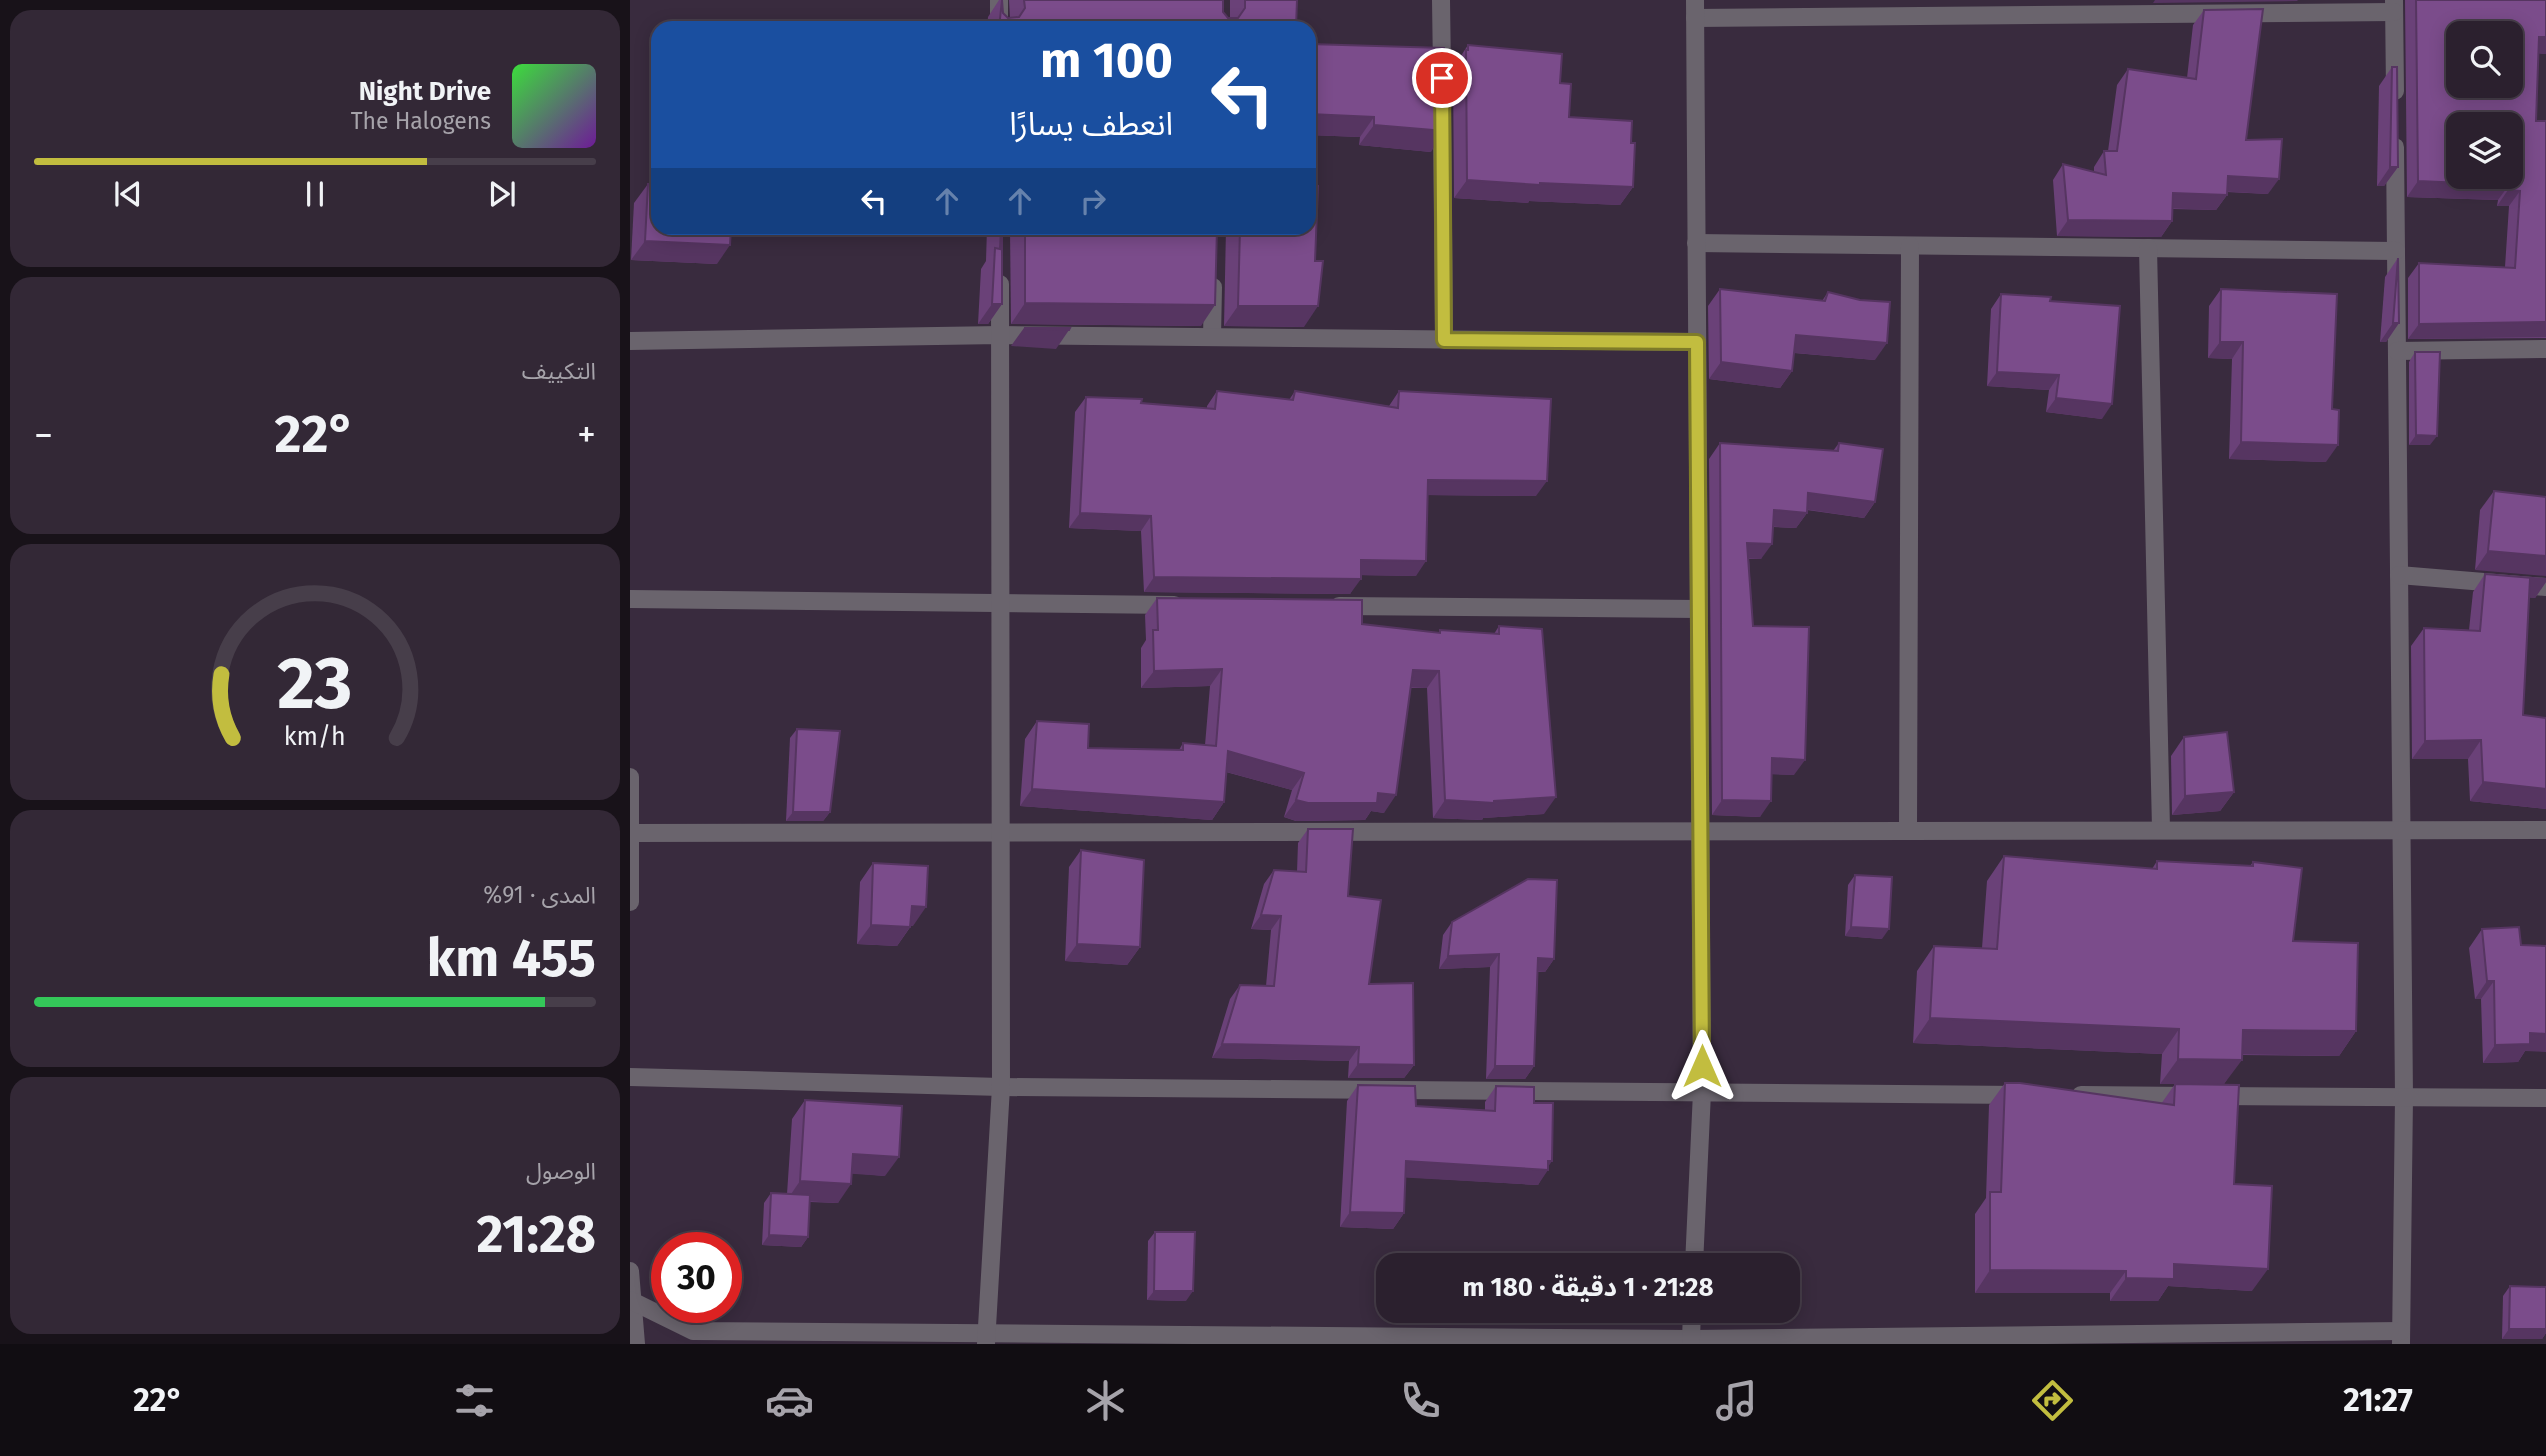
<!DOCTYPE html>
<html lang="ar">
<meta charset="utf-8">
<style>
:root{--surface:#2b202e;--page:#332836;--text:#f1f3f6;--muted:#a6a3aa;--line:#473e4a;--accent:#c2bd3f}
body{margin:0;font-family:"Fira Sans","Noto Sans Arabic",sans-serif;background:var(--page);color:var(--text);direction:rtl;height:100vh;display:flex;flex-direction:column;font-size:26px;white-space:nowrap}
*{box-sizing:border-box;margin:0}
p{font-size:23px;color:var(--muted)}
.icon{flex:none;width:38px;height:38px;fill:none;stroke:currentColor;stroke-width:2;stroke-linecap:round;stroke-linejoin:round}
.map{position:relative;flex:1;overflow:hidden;direction:ltr}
.panel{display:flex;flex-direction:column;gap:10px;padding:10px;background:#181219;width:630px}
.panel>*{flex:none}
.hud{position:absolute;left:21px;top:21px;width:665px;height:214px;border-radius:21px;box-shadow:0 4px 18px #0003,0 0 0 2px var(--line);direction:rtl;background:#1a4fa0;color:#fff;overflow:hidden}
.buttons{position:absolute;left:1816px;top:21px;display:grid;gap:14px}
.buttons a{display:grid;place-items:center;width:77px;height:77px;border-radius:14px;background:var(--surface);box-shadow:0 4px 18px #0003,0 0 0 2px var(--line);font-size:35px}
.speed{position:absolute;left:21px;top:1232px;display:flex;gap:14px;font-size:35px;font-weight:700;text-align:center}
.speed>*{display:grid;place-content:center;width:91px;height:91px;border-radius:50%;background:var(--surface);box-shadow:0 4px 18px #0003,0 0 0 2px var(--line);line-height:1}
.speed .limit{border:10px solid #d22;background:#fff;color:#111}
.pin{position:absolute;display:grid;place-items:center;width:60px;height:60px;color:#fff;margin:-30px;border:4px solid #fff;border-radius:50%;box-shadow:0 2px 7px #0007}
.me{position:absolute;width:77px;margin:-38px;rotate:0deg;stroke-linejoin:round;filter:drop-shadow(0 0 5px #0008)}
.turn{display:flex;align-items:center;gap:24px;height:147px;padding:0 28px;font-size:32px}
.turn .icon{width:91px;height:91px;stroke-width:2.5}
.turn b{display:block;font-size:49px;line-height:60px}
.lanes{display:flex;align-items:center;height:66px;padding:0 28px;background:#0003;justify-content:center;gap:35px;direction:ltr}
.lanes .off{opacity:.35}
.big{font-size:52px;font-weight:700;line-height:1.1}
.panel .card{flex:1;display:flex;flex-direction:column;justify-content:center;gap:10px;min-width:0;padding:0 24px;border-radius:21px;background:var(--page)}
.panel .dial{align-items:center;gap:0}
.dial svg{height:182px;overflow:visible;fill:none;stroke:var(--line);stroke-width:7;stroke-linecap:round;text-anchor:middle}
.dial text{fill:var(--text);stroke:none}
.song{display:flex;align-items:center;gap:21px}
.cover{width:84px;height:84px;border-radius:10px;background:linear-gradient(135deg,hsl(120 70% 55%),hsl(280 70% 35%))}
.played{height:7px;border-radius:4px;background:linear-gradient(90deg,var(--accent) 70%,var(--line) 70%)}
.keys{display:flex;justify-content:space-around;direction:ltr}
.heat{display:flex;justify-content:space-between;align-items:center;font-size:38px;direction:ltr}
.charge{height:10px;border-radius:5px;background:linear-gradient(90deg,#34c759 91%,var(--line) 0)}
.trip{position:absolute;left:746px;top:1253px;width:424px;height:70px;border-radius:21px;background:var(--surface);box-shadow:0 4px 18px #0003,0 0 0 2px var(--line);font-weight:700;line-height:70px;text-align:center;direction:rtl}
.menu{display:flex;height:112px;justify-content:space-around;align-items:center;background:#110d12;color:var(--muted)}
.menu .icon{width:49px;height:49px}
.menu .active{color:var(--accent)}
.menu b{font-size:32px;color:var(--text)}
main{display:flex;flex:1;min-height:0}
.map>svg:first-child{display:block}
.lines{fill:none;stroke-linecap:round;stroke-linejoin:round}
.minor{stroke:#6a646d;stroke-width:18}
.wall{fill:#6a4178}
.shaded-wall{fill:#563561}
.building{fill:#7b4c8b;stroke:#563561;stroke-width:2;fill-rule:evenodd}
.route-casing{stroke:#7e7b29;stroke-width:18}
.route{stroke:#c2bd3f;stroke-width:12}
</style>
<main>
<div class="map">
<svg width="1916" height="1344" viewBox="0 0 1916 1344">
<rect width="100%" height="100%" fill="#392b3e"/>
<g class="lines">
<g class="minor">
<polyline points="369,0 369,28"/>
<polyline points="811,0 812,70"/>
<polyline points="1764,0 1765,91"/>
<polyline points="1065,18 1764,12"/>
<polyline points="812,112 814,339"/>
<polyline points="1765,147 1774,1097 1771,1344"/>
<polyline points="1066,243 1766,251"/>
<polyline points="1518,248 1531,829"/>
<polyline points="582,337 583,287"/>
<polyline points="0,341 370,335 1067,342"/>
<polyline points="1767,351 1916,349"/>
<polyline points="1769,575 1916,587"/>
<polyline points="0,599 544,605"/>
<polyline points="709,606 1069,609"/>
<polyline points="0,777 0,902"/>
<polyline points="1278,830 1280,246"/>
<polyline points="1,833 1916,830"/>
<polyline points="0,1077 371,1087 1391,1095"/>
<polyline points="1451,1095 1559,1096"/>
<polyline points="1587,1096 1916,1098"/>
<polyline points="1064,1265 1072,1092 1065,0"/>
<polyline points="0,1271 6,1344"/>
<polyline points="0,1300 63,1331 1061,1339 1771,1331"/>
<polyline points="1061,1339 1062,1311"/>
<polyline points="356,1344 371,1087 370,284"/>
</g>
</g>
<g class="wall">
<polygon points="369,0 372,0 373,13 378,18 380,18 379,0 593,0 593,12 598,18 600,18 600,0 667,0 666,28 357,28 358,17"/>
<polygon points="1775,0 1916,0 1916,54 1908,53 1906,121 1916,121 1916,338 1778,339 1778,278 1789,263 1875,267 1879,206 1867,206 1868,200 1777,197"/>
<polygon points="1574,10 1616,140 1638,194 1597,192 1597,195 1586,210 1543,209 1542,221 1531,237 1427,236 1423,180 1433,164 1464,172 1464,167 1474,151 1478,151 1487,85 1498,69 1557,78 1563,25"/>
<polygon points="679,44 801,152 729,145 730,137 679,135"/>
<polygon points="838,45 930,83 939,117 1001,143 1003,187 990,205 899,201 898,203 824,198 823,68"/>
<polygon points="1762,67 1768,167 1754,186 1747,186 1749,86"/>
<polygon points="18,184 87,264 1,260 4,203"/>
<polygon points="357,228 372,228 372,304 358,324 348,324 351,269 356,261"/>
<polygon points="380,228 587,228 571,326 381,324"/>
<polygon points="596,228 679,228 674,327 594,326"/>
<polygon points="1768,258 1769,323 1756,342 1750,342 1755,277"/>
<polygon points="1090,289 1192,301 1198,292 1245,360 1164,353 1162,371 1150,388 1079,379 1078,306"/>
<polygon points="1591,289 1696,462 1599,459 1602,359 1578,358 1579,306"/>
<polygon points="1371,294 1420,301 1472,419 1416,412 1419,390 1357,386 1361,309"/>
<polygon points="1785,352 1800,445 1779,445 1779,362"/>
<polygon points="587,391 659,400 665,391 759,406 769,391 906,496 798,495 786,576 731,575 720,594 514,592 511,531 439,528 445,412 456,397 577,409 577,406"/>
<polygon points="1090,443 1203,451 1209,443 1245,502 1234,518 1177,510 1177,513 1166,528 1143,527 1131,559 1119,559 1123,626 1164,775 1142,774 1130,817 1082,815 1079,459"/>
<polygon points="1864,491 1916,497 1845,570 1850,510"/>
<polygon points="1855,574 1916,579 1916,582 1905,598 1899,597 1893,715 1916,718 1916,809 1840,801 1838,759 1782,759 1781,646 1794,628 1839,630 1843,592"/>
<polygon points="527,598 732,624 809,633 810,630 864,634 869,626 914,814 853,818 852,820 803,818 797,688 781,688 754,813 741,811 735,820 666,821 654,817 662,790 596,772 594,802 582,820 390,806 395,739 407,721 458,748 549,750 553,743 575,745 580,686 511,688 511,648 516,640 515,615"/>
<polygon points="167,729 200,812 193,821 156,821 160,738"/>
<polygon points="1554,737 1604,792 1590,811 1542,815 1541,756"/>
<polygon points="678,829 718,896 739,984 784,1065 774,1078 718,1078 719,1061 582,1058 600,999 610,985 636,986 641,930 621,929 634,884 644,870 667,872 668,843"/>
<polygon points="451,850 510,947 497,965 435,961 439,867"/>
<polygon points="1374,856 1522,869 1527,861 1620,866 1623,862 1663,941 1726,1031 1709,1056 1612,1055 1594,1084 1530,1084 1532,1054 1283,1043 1287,971 1304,946 1352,948 1357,881"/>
<polygon points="243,863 283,926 281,926 267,946 227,944 230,882"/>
<polygon points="1225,875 1252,939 1215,936 1218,885"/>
<polygon points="822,922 924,959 915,972 908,972 904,1066 895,1079 856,1079 860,967 809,969 813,935"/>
<polygon points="1852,929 1895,1051 1888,1062 1853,1063 1851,999 1845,999 1839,948"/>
<polygon points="1375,1083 1531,1104 1545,1084 1604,1184 1622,1291 1538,1286 1528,1301 1480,1301 1480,1293 1345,1293 1345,1214 1356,1198 1359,1105"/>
<polygon points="728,1085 786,1106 855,1110 855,1102 866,1086 904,1103 918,1166 908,1185 775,1177 774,1213 763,1229 710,1227 717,1101"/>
<polygon points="175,1100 255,1176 222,1173 208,1203 180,1202 178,1237 171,1247 132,1245 134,1203 141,1193 157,1194 162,1119"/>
<polygon points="525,1232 556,1301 517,1300 518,1241"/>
<polygon points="1880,1286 1916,1287 1916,1333 1912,1339 1872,1339 1873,1296"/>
</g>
<g class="shaded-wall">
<polygon points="1525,0 1668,0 1667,1 1523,3"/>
<polygon points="1909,37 1916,37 1916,54 1898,53"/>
<polygon points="679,114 744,117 730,137 679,135"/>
<polygon points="744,125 815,131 801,152 729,145"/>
<polygon points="1760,167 1768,167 1754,186 1747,186"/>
<polygon points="1598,176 1649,179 1638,194 1587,191"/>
<polygon points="837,180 1003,187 990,205 899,201 898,203 824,198"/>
<polygon points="1788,181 1879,185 1868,200 1777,197"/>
<polygon points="1878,190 1890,191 1879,206 1867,206"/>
<polygon points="1543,193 1597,195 1586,210 1532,208"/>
<polygon points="1438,220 1542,221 1531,237 1427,236"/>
<polygon points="15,241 100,245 87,264 1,260"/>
<polygon points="395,303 585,305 571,326 381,324"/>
<polygon points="362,304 372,304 358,324 348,324"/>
<polygon points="608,306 688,306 674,327 594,326"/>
<polygon points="1916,322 1916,337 1778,339 1789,324"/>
<polygon points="1763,323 1769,323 1756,342 1750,342"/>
<polygon points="394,328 439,330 426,349 381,346"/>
<polygon points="1166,335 1257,343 1245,360 1155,352"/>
<polygon points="1590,342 1613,342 1602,359 1578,358"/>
<polygon points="1091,362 1162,371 1150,388 1079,379"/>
<polygon points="1367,372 1429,375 1419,390 1357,386"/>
<polygon points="1426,398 1482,404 1472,419 1416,412"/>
<polygon points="1786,435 1807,436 1800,445 1779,445"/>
<polygon points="1611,442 1708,445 1696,462 1599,459"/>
<polygon points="798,480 917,481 906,496 787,495"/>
<polygon points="1178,493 1245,502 1234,518 1167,508"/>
<polygon points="1144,510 1177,513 1166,528 1133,526"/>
<polygon points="450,513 521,516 511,531 439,528"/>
<polygon points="1117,543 1142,544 1131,559 1107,558"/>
<polygon points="1858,551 1916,556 1916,576 1845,570"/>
<polygon points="731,560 796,561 786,576 721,575"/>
<polygon points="524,577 731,579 720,594 514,592"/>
<polygon points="1900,579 1916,579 1916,582 1905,598 1887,597"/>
<polygon points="592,669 580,686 511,688 524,671"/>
<polygon points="783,670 809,671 797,688 771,687"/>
<polygon points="1851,740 1838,759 1782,759 1795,741"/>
<polygon points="598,751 674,773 662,790 586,769"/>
<polygon points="1142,758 1175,760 1164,775 1132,774"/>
<polygon points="1853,782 1916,789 1916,809 1840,801"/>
<polygon points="402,789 594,802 582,820 390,806"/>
<polygon points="1604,792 1590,811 1542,815 1555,796"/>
<polygon points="748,793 766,795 754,813 741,811 735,820 666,821 654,817 666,800"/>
<polygon points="926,797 914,814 853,818 852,820 803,818 815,800 864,801"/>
<polygon points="1092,800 1141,801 1130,817 1082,815"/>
<polygon points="163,812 200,812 193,821 156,821"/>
<polygon points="282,906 296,907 283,926 268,925"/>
<polygon points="631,915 651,916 641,930 621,929"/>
<polygon points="241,925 280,927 267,946 227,944"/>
<polygon points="1221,927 1259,929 1252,939 1215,936"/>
<polygon points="447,944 510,947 497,965 435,961"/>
<polygon points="869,954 860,967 809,969 818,956"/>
<polygon points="908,958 924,959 915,972 899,971"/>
<polygon points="1857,981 1864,981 1851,999 1845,999"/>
<polygon points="1300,1018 1549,1029 1532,1054 1283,1043"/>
<polygon points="1613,1030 1726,1031 1709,1056 1596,1054"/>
<polygon points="1900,1033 1916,1034 1916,1052 1895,1051 1888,1062 1853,1063 1865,1045"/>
<polygon points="592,1044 729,1047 719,1061 582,1058"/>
<polygon points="1548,1059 1612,1060 1594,1084 1530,1084"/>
<polygon points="728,1064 784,1065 774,1078 718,1078"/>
<polygon points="865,1066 904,1066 895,1079 856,1079"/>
<polygon points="223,1154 269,1157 255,1176 210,1173"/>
<polygon points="776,1161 922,1161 916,1170 918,1170 908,1185 765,1177"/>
<polygon points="170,1181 221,1184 208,1203 157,1200"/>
<polygon points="720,1212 774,1213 763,1229 710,1227"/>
<polygon points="139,1235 178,1237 171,1247 132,1245"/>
<polygon points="1544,1264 1638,1269 1622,1291 1538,1286 1528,1301 1480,1301 1496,1278"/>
<polygon points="1360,1270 1496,1271 1480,1293 1345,1293"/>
<polygon points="524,1291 563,1291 556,1301 517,1300"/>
<polygon points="1879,1329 1916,1329 1916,1333 1912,1339 1872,1339"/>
</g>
<g class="building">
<polygon points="372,0 373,13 378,18 389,17 395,8 394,0 593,0 593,12 598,18 608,18 615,8 615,0 667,0 666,28 369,28"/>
<path d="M1786,0h130v37h-7l-3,84h10v201l-127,2v-61l96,5 5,-77 -12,-1 1,-5 -91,-4zM1829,33h52v53h-52zM1829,124h52v53h-52z"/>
<polygon points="1633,9 1616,140 1652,139 1649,179 1598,176 1597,195 1543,193 1542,221 1438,220 1433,164 1476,175 1474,151 1487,151 1498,69 1566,79 1574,10"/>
<polygon points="679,44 814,48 815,131 744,125 744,117 679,114"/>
<polygon points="838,45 932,54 930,83 941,84 939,117 1002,121 1001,143 1005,143 1003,187 910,183 910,185 837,180 836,50 838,50"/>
<polygon points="1762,67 1767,67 1768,167 1760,167"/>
<polygon points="18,184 28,184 28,228 101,228 100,245 15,241"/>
<polygon points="679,185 688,186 685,261 693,261 688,306 608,306 610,228 679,228"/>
<polygon points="371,228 372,228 372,304 362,304 365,248 370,249"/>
<polygon points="395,228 587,228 585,305 395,303"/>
<polygon points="1768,258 1769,323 1763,323"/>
<polygon points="1090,289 1195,301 1198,292 1230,300 1260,302 1257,343 1166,335 1162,371 1091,362"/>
<polygon points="1591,289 1707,294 1702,409 1709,410 1708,445 1611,442 1613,342 1590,342"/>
<polygon points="1371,294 1421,297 1420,301 1490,306 1482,404 1426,398 1429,375 1367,372"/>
<polygon points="394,328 440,328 439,330"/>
<polygon points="1785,352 1810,352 1807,436 1786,435"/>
<polygon points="587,391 663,400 665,391 768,408 769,391 921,399 917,481 798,480 796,561 731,560 731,579 524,577 521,516 450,513 456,397 512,399 511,403 585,409"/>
<polygon points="1090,443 1208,451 1209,443 1253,449 1245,502 1178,493 1177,513 1144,510 1142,544 1117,543 1123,626 1179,627 1175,760 1142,758 1141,801 1092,800"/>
<polygon points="1864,491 1916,497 1916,556 1858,551"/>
<polygon points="1855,574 1916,579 1900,579 1893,715 1916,718 1916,789 1853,782 1851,740 1795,741 1794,628 1850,631"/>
<polygon points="527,598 732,600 732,624 810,633 810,630 869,634 869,626 912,629 926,797 864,801 864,803 815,800 809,671 783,670 766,795 748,793 747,803 678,803 666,800 674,773 598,751 594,802 402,789 407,721 459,724 458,748 553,750 553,743 586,746 592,669 524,671 523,630 528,630"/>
<polygon points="167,729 210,731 200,812 163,812"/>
<polygon points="1597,732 1604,792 1555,796 1554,737"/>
<polygon points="678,829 723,829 718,896 751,900 739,984 783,983 784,1065 728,1064 729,1047 592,1044 610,985 644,986 651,916 631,915 644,870 676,872"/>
<polygon points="451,850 514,860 510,947 447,944"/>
<polygon points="1374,856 1527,869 1527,861 1623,866 1623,862 1672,868 1663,941 1728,943 1726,1031 1613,1030 1612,1060 1548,1059 1549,1029 1300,1018 1304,946 1367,949"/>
<polygon points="243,863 298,866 296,907 282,906 280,927 241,925"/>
<polygon points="1225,875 1262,877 1259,929 1221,927"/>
<polygon points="898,879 927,880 924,959 908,958 904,1066 865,1066 869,954 818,956 822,922"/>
<polygon points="1889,927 1891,945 1916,946 1916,1034 1900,1033 1900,1044 1865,1045 1864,981 1857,981 1852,929"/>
<polygon points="1375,1083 1390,1083 1544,1105 1545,1084 1609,1085 1604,1184 1642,1186 1638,1269 1544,1264 1544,1279 1496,1278 1496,1271 1360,1270 1360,1192 1371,1192"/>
<polygon points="728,1085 785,1086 786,1106 865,1111 866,1086 904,1087 904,1103 923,1103 922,1161 918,1161 918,1170 776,1161 774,1213 720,1212"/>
<polygon points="175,1100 272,1106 269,1157 223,1154 221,1184 170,1181"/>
<polygon points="141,1193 180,1195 178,1237 139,1235"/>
<polygon points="525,1232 565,1232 563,1291 524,1291"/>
<polygon points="1880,1286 1916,1287 1916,1329 1879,1329"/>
</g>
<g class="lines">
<g class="route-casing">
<polyline id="route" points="812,78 814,340 1067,342 1072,1066"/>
</g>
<use href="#route" class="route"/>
</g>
</svg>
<div class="buttons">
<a><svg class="icon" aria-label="search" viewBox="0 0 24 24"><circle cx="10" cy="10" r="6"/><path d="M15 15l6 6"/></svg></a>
<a><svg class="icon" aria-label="layers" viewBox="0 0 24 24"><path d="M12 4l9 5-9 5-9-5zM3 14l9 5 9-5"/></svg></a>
</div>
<div class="speed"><div class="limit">30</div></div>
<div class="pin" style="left:812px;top:78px;background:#d93025"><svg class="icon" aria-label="arrive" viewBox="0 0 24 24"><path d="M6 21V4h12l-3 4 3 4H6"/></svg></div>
<svg class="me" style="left:1072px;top:1066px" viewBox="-20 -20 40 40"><path d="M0-17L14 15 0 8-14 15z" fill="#c2bd3f" stroke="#fff" stroke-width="4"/></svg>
<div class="trip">21:28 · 1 دقيقة · 180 m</div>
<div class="hud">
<div class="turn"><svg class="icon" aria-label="left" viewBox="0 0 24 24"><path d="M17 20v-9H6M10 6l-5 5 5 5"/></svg><div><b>100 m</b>انعطف يسارًا</div></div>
<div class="lanes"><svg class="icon" aria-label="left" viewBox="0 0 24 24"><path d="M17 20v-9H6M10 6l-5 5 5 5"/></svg><svg class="icon off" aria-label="ahead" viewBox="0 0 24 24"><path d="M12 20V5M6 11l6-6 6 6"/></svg><svg class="icon off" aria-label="ahead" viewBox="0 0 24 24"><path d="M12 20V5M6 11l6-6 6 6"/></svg><svg class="icon off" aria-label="right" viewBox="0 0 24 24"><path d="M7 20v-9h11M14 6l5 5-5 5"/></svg></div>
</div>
</div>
<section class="panel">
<div class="card">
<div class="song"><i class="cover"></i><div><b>Night Drive</b><p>The Halogens</p></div></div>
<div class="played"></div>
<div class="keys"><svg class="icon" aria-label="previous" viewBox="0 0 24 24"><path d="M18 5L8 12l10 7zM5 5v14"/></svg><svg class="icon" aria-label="pause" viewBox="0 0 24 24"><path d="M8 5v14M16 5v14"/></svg><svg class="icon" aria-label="next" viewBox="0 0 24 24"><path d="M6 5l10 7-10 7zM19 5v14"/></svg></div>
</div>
<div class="card"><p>التكييف</p>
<div class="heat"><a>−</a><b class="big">22°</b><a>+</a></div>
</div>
<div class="card dial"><svg viewBox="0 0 100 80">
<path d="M14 69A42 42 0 1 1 86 69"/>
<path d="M14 69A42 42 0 0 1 9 41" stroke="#c2bd3f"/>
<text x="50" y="56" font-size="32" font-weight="700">23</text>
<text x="50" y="72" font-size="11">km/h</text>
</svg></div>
<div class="card"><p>المدى · 91%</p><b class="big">455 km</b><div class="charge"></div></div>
<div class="card"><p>الوصول</p><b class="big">21:28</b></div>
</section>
</main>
<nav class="menu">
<b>21:27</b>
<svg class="icon active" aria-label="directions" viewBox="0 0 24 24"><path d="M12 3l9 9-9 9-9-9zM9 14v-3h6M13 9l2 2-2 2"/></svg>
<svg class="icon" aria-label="music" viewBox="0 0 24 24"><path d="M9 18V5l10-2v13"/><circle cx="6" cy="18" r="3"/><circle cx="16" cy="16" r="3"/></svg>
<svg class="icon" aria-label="phone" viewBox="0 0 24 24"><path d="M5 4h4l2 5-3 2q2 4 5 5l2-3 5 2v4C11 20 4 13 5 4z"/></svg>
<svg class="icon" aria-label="climate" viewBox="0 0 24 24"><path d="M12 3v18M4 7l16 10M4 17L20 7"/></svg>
<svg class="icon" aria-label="car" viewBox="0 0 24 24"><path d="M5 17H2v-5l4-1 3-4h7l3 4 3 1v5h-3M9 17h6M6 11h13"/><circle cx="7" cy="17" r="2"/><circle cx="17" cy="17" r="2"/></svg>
<svg class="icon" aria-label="filters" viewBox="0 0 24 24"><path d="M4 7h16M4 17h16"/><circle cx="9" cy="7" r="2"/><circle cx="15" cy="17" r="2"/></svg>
<b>22°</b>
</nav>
